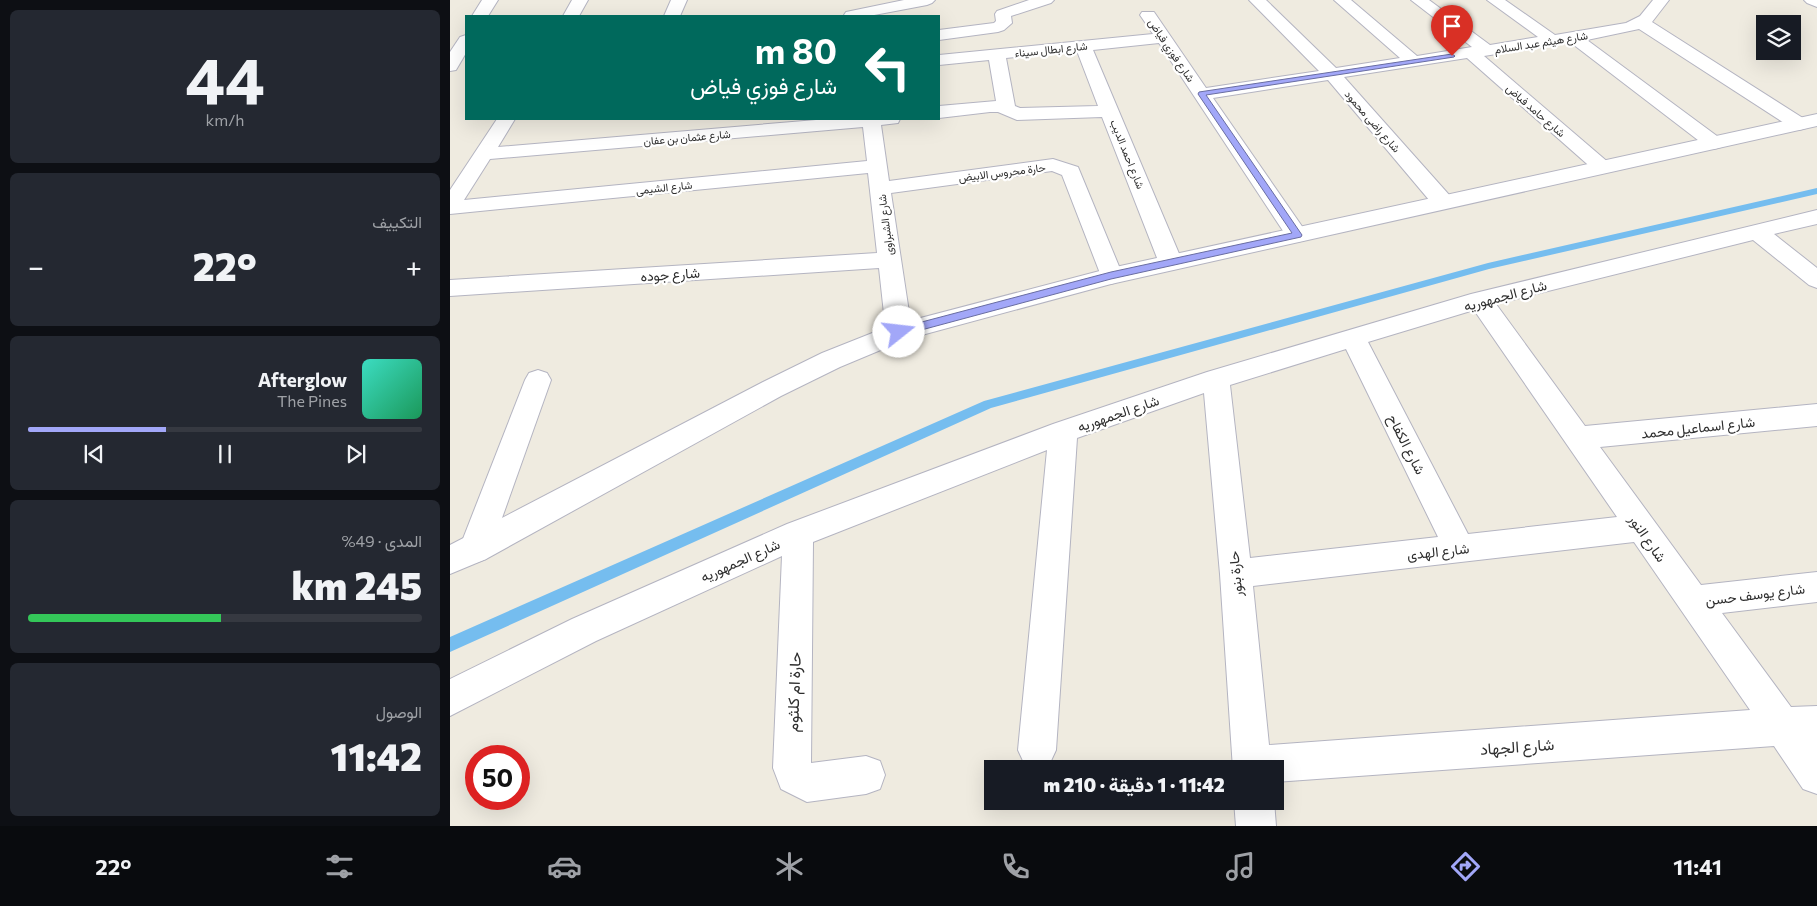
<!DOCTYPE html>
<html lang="ar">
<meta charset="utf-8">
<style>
:root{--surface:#171b24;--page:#242831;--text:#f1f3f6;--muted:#9ea1a6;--line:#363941;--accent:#a2a7f8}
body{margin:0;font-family:Commissioner,Vazirmatn,sans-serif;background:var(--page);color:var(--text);direction:rtl;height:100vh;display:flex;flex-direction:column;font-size:19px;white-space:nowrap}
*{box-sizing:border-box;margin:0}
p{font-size:16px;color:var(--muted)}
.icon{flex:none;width:28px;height:28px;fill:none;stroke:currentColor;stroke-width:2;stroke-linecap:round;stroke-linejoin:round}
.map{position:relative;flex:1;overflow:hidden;direction:ltr}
.side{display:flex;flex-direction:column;gap:10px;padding:10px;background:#0d0f14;width:450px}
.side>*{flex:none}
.banner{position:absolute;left:15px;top:15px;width:475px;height:105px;border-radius:0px;box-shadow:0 5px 20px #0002;direction:rtl;background:#00695c;color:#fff;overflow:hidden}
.fabs{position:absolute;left:1306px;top:15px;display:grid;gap:10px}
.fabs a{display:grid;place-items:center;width:45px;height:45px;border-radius:0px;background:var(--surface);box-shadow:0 5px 20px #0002;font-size:25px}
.speed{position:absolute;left:15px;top:745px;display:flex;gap:10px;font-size:25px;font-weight:700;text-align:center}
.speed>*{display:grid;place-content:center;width:65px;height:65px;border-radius:50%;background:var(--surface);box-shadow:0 5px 20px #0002;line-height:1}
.speed .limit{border:8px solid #d22;background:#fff;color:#111}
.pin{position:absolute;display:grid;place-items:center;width:42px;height:42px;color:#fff;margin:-51px -21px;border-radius:50% 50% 50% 0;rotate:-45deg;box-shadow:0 0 5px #0007}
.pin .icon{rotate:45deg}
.me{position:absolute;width:55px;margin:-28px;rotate:74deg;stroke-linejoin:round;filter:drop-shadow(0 0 4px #0008)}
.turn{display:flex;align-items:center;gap:18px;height:105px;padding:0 20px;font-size:22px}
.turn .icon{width:65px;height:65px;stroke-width:2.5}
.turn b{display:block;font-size:35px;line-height:42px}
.big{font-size:38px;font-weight:800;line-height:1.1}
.side .tile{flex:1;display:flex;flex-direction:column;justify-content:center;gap:8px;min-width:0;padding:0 18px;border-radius:8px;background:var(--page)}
.side .dial{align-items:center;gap:0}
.dial b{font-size:65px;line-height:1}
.song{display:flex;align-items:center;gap:15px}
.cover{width:60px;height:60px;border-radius:8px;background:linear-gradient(135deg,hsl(170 70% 55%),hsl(150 70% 35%))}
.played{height:5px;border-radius:2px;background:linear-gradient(90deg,var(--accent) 35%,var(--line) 35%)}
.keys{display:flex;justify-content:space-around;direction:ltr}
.heat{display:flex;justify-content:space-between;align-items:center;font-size:28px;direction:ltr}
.charge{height:8px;border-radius:4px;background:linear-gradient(90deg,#34c759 49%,var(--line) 0)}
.trip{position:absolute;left:534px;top:760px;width:300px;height:50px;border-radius:0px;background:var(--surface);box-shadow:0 5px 20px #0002;font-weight:800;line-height:50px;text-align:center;direction:rtl}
.menu{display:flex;height:80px;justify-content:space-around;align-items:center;background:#090b0e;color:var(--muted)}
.menu .icon{width:35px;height:35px}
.menu .on{color:var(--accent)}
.menu b{font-size:22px;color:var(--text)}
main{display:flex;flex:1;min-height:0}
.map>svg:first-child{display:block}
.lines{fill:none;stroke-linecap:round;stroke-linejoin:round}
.stream{fill:#75bdef;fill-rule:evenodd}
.minor-casing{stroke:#b4b4c1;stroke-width:2}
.secondary-casing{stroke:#b4b4c1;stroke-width:2}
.minor{fill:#fff;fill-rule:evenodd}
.secondary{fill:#fff;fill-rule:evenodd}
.route{fill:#a2a7f8;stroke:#696da1}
.labels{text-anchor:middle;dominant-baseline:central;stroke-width:4.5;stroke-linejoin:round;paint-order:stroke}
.far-street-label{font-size:11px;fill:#2e2e2e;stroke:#fff}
.street-label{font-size:14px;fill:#2e2e2e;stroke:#fff}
.near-street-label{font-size:16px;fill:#2e2e2e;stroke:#fff}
</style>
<main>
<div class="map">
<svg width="1367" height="826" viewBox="0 0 1367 826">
<rect width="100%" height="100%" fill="#efebe0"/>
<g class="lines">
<polygon class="stream" points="1367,188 1367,194 1039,269 541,408 0,652 0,637 534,401 1038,263"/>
<g class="minor-casing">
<g id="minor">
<polygon points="32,0 48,0 38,16 22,16"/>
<polygon points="122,0 138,0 129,16 113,16"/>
<polygon points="221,0 237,0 230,16 214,16"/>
<polygon points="454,0 485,0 482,3 477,5 419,16 394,15 396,12"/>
<polygon points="579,0 604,0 601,3 561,16 562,23 554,30 548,32 489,40 489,30 544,23 546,21 545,14 547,11"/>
<path d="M799,0h17l70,68 64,-10 -66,-58h17l66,56 55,-9 -61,-47h18l61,45 48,-8 -51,-37h18l50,35 71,-12 14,-7 13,-16h16l-17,22 154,98 2,4 -2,4 -7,2 -7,-2 -153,-99 -52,11 134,99 3,4 -3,4 -7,2 -7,-2 -137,-105 -86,14 125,107 3,4 -3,4 -7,2 -7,-2 -128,-113 -123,19 107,120 3,5 -3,5 -8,1 -8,-1 -107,-127 -115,18 95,137 -3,5 -8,2 -8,-2 -130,-197 -66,7 90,213 -4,5 -8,2 -8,-2 -4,-5 -57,-146 -85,3 -19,-8h-8l-51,6v-12l57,-5 -7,-41 -50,5v-10l214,-21 -13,-19 2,-3h12l52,76 113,-17zM627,51l21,55 -78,2 -5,-2 -9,-48z"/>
<polygon points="1354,0 1367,0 1367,7 1357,3"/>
<polygon points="16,35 16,53 6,70 0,71 0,52 10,37"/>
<path d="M47,119h18l-17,28 330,-28h72l-2,4 -17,2 8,56 164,-22 25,8 45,109 -4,5 -8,3 -8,-3 -41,-106 -10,-4 -161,22 21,139 -4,6 -9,3 -9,-3 -4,-6 -7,-64 -429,28v-16l427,-27 -9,-80 -418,41v-24zM413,127l4,34 -403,39 26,-41z"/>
<path d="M1367,210v14l-43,10 43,34v20l-8,-3 -56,-45 -257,64 89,122 232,-22v22l-217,21 101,138 116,-13v30l-95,11 69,94 26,-1v88l-14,-5 -29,-43 -499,36v-13h-42l-13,-195 -16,-181 -127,45 -21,312 -6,13 -13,6 -13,-6 -6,-13 29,-300 -234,92 -2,221 55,-7 14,5 5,14 -5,14 -14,5 -59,8 -26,-13 -8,-21 9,-212 -186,85 -146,75v-37l122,-60 215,-95 266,-100 154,-52 264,-78zM1024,310l143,207 -149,17 -100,-192zM896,349l92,188 -188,21 -20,-173zM1184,542l116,168 -481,35 -16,-159z"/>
<polygon points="88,370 97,373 101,380 41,549 36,559 25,563 14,559 9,549 75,380 79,373"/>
<polygon points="784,801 824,801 826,826 786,826"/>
</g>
</g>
<g class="secondary-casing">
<polygon id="secondary" points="1367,114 1367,126 661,284 457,339 390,367 331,396 36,559 0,574 0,545 313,382 372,353 440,326 661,268"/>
</g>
<use href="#minor" class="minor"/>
<use href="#secondary" class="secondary"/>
</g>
<polygon class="route" points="1002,54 1005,56 1004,57 756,95 852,235 851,237 661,279 449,336 444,332 449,328 661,272 842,233 748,94 749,92"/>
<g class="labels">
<g class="far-street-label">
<text transform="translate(1091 42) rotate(-9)">شارع هيثم عبد السلام</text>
<text transform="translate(601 49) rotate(-6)">شارع ابطال سيناء</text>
<text transform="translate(722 50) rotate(56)">شارع فوزي فياض</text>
<text transform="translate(1086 110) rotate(41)">شارع حامد فياض</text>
<text transform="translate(923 121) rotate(49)">شارع راضى محمود</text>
<text transform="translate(237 137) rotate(-5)">شارع عثمان بن عفان</text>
<text transform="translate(678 154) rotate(68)">شارع احمد الديب</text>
<text transform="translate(552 172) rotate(-7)">حارة محروس الابيض</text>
<text transform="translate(214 187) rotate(-6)">شارع الشيمى</text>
<text transform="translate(435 225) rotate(-97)">شارع الشبراوى</text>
</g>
<g class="street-label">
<text transform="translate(220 274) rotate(-4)">شارع جوده</text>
<text transform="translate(1055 295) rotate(-15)">شارع الجمهوريه</text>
<text transform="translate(668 413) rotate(-19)">شارع الجمهوريه</text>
<text transform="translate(1248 427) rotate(-6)">شارع اسماعيل محمد</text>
<text transform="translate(957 444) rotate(63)">شارع الكفاح</text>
<text transform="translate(1198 538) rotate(55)">شارع النور</text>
<text transform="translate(988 551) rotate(-6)">شارع الهدى</text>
<text transform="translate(290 560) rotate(-24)">شارع الجمهوريه</text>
<text transform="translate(785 574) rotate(-95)">حارة بنور</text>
<text transform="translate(1305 594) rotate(-7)">شارع يوسف حسن</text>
</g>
<g class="near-street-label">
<text transform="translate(343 692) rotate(-88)">حارة ام كلثوم</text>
<text transform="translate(1067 746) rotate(-4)">شارع الجهاد</text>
</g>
</g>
</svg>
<div class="fabs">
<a><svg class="icon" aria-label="layers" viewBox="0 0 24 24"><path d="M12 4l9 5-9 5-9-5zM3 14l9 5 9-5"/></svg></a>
</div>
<div class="speed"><div class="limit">50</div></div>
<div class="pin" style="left:1002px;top:56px;background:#d93025"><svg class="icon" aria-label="arrive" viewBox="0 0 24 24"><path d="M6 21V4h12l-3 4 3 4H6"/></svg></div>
<svg class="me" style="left:449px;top:332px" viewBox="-20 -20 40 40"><circle r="19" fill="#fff"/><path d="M0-13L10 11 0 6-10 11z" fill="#a2a7f8"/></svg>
<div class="trip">11:42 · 1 دقيقة · 210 m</div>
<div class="banner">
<div class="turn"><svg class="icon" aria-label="left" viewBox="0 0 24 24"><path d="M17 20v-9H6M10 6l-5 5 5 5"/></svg><div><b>80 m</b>شارع فوزي فياض</div></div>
</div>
</div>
<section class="side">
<div class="tile dial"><b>44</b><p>km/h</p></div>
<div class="tile"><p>التكييف</p>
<div class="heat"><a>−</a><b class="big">22°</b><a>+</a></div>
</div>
<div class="tile">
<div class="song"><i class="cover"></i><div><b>Afterglow</b><p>The Pines</p></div></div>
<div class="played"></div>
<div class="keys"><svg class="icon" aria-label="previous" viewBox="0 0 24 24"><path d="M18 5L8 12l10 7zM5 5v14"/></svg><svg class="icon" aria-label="pause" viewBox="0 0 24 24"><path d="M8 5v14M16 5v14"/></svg><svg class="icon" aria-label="next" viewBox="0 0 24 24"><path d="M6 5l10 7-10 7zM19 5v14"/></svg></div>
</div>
<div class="tile"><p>المدى · 49%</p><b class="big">245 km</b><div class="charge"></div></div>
<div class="tile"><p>الوصول</p><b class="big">11:42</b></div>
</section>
</main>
<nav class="menu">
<b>11:41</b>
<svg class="icon on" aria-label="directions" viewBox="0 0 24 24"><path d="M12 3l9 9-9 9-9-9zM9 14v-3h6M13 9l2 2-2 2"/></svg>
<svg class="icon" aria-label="music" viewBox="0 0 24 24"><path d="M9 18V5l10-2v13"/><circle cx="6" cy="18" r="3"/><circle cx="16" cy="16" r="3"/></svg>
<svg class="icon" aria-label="phone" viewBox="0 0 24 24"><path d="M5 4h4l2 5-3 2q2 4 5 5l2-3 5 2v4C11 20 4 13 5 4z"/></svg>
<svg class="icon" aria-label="climate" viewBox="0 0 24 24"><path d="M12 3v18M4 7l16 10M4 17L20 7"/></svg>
<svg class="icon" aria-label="car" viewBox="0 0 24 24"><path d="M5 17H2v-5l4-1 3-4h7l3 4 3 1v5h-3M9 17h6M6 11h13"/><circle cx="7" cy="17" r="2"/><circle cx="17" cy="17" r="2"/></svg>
<svg class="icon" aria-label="filters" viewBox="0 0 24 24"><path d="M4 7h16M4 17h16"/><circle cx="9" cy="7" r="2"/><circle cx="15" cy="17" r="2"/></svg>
<b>22°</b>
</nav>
